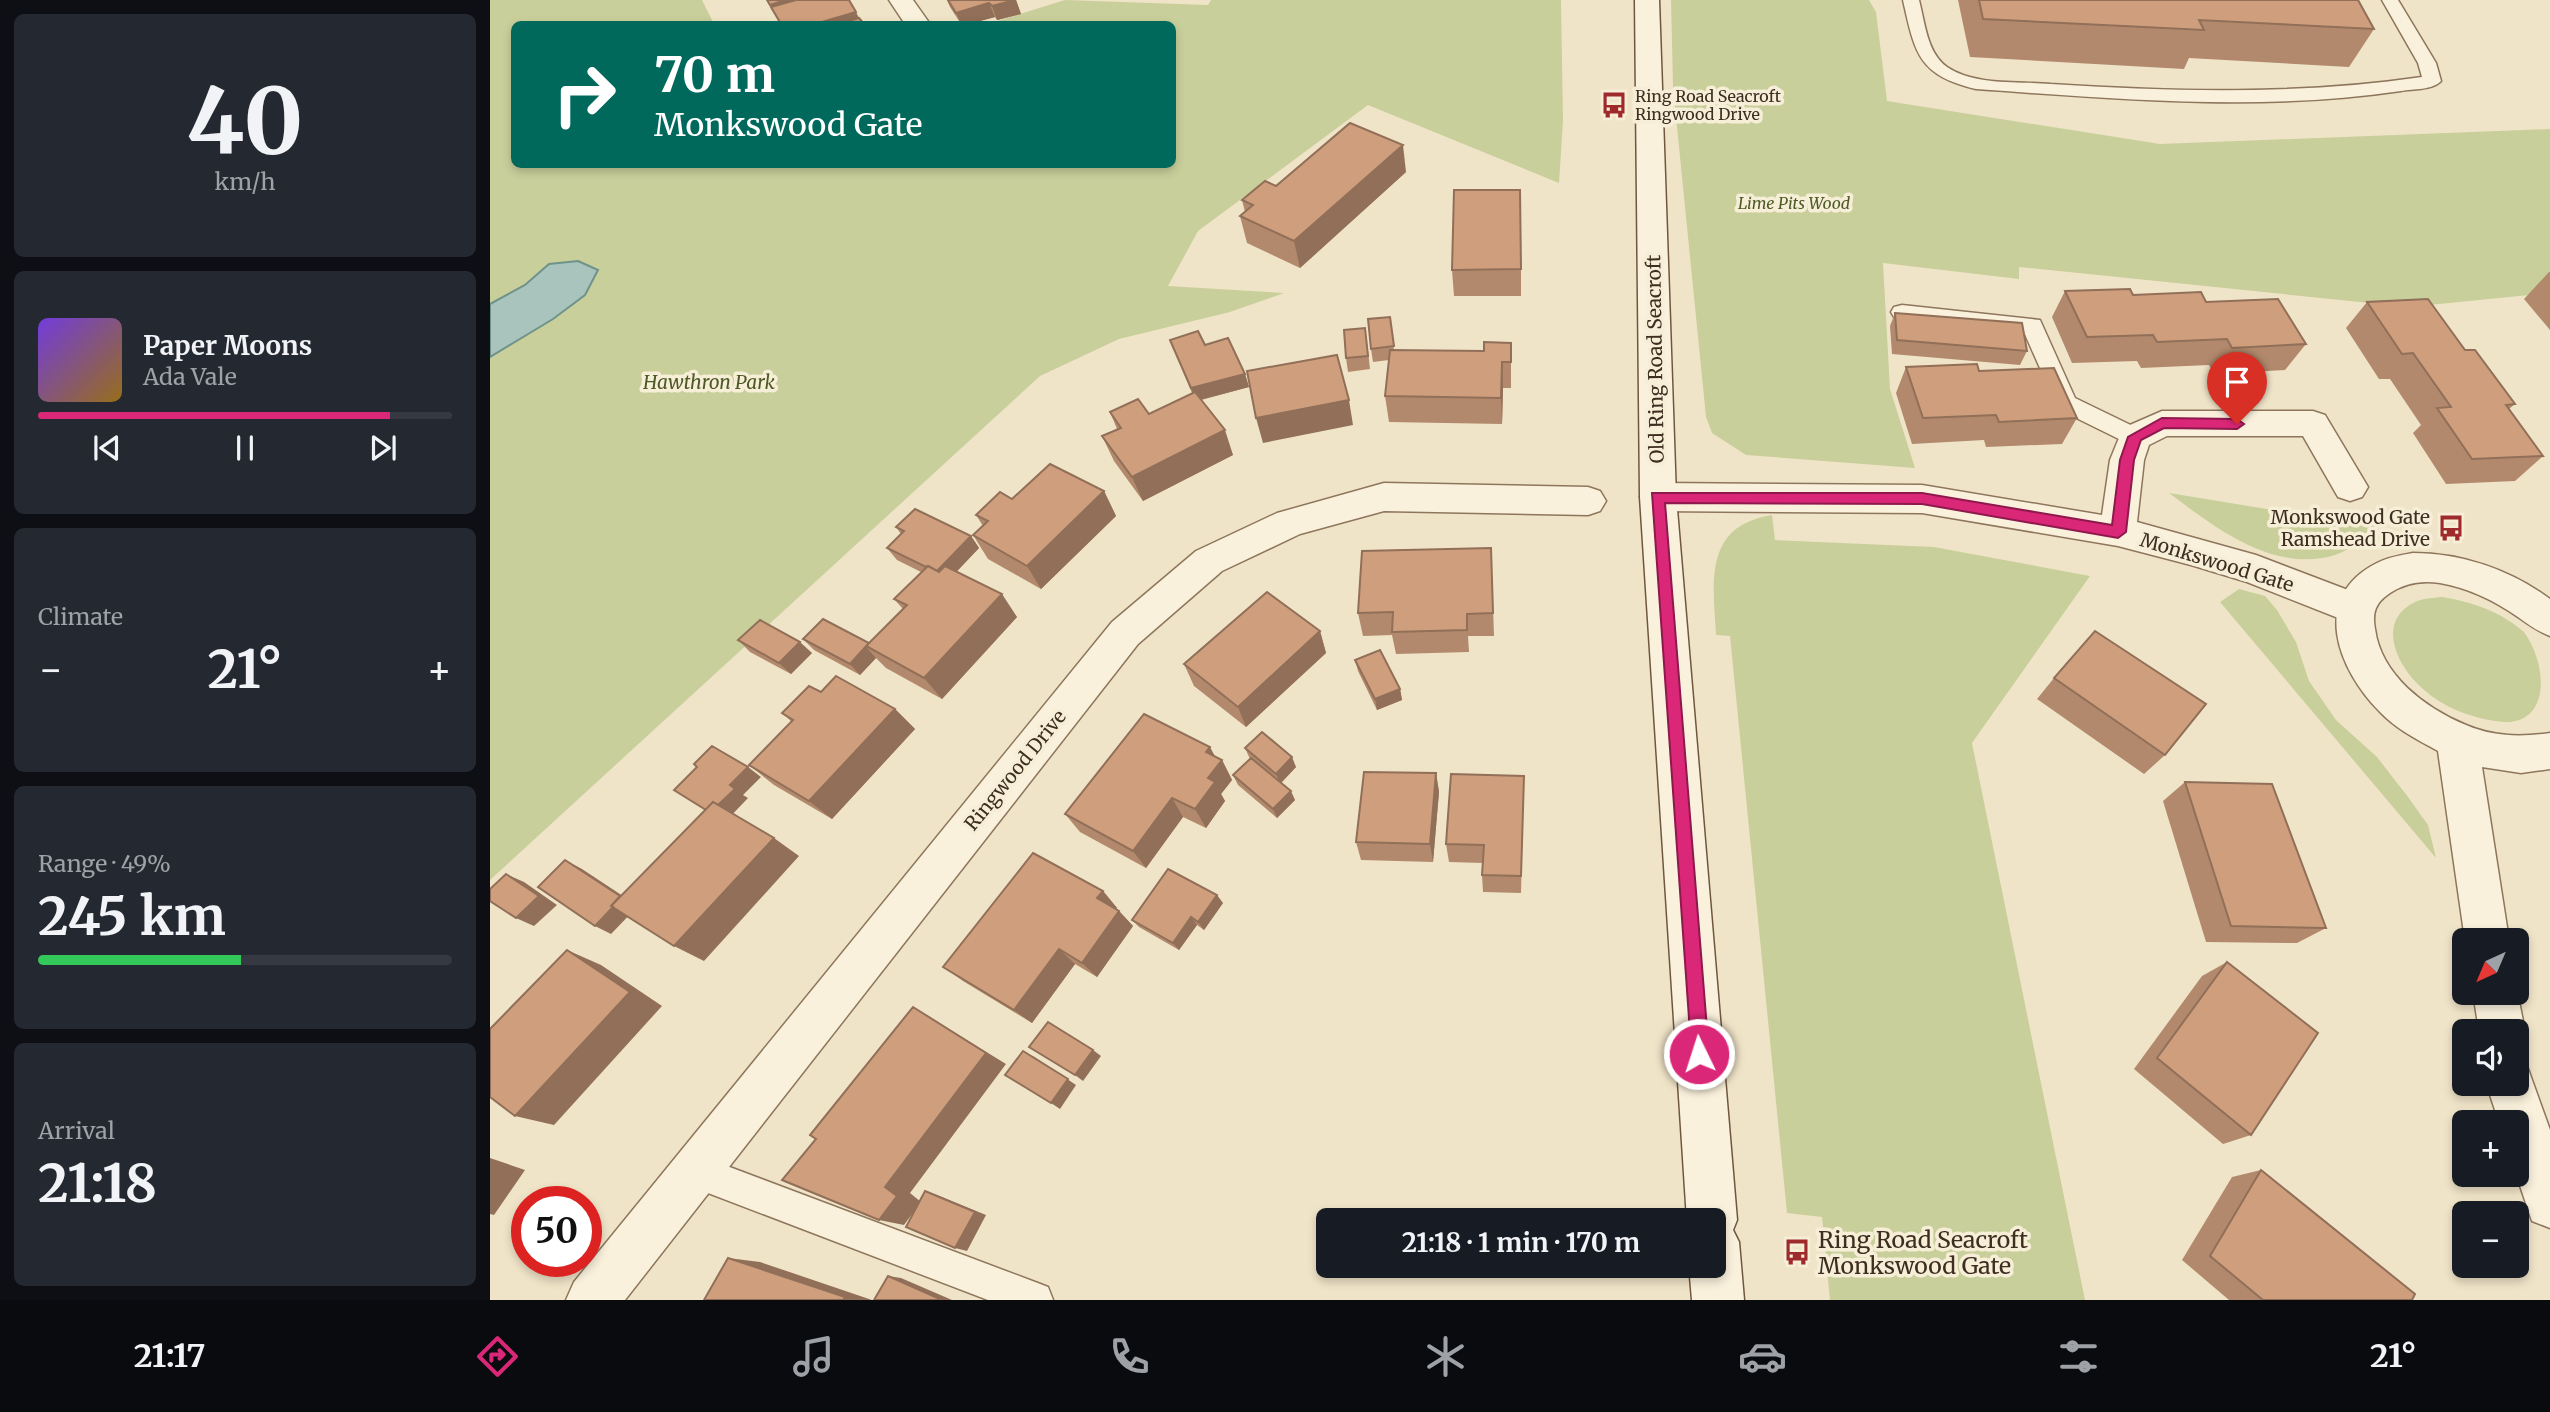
<!DOCTYPE html>
<meta charset="utf-8">
<style>
:root{--surface:#171b24;--page:#242831;--text:#f1f3f6;--muted:#9ea1a6;--line:#363941;--accent:#db2777}
body{margin:0;font-family:Merriweather,serif;background:var(--page);color:var(--text);height:100vh;display:flex;flex-direction:column;font-size:26px;white-space:nowrap}
*{box-sizing:border-box;margin:0}
p{font-size:23px;color:var(--muted)}
.icon{flex:none;width:38px;height:38px;fill:none;stroke:currentColor;stroke-width:2;stroke-linecap:round;stroke-linejoin:round}
.map{position:relative;flex:1;overflow:hidden}
.panel{display:flex;flex-direction:column;gap:14px;padding:14px;background:#0d0f14;width:490px}
.panel>*{flex:none}
.banner{position:absolute;left:21px;top:21px;width:665px;height:147px;border-radius:10px;box-shadow:0 4px 10px #0003;background:#00695c;color:#fff;overflow:hidden}
.needle{width:46px;rotate:224deg}
.controls{position:absolute;left:1962px;top:928px;display:grid;gap:14px}
.controls a{display:grid;place-items:center;width:77px;height:77px;border-radius:10px;background:var(--surface);box-shadow:0 4px 10px #0003;font-size:35px}
.speed{position:absolute;left:21px;top:1186px;display:flex;gap:14px;font-size:35px;font-weight:700;text-align:center}
.speed>*{display:grid;place-content:center;width:91px;height:91px;border-radius:50%;background:var(--surface);box-shadow:0 4px 10px #0003;line-height:1}
.speed .limit{border:10px solid #d22;background:#fff;color:#111}
.pin{position:absolute;display:grid;place-items:center;width:60px;height:60px;color:#fff;margin:-72px -30px;border-radius:50% 50% 50% 0;rotate:-45deg;box-shadow:0 0 7px #0007}
.pin .icon{rotate:45deg}
.me{position:absolute;width:77px;margin:-38px;rotate:356deg;stroke-linejoin:round;filter:drop-shadow(0 0 5px #0008)}
.turn{display:flex;align-items:center;gap:24px;height:147px;padding:0 28px;font-size:32px}
.turn .icon{width:91px;height:91px;stroke-width:2.5}
.turn b{display:block;font-size:49px;line-height:60px}
.big{font-size:52px;font-weight:700;line-height:1.1}
.panel .widget{flex:1;display:flex;flex-direction:column;justify-content:center;gap:10px;min-width:0;padding:0 24px;border-radius:10px;background:var(--page)}
.panel .dial{align-items:center;gap:0}
.dial b{font-size:91px;line-height:1}
.song{display:flex;align-items:center;gap:21px}
.cover{width:84px;height:84px;border-radius:10px;background:linear-gradient(135deg,hsl(260 70% 55%),hsl(40 70% 35%))}
.played{height:7px;border-radius:4px;background:linear-gradient(90deg,var(--accent) 85%,var(--line) 85%)}
.keys{display:flex;justify-content:space-around;direction:ltr}
.heat{display:flex;justify-content:space-between;align-items:center;font-size:38px;direction:ltr}
.charge{height:10px;border-radius:5px;background:linear-gradient(90deg,#34c759 49%,var(--line) 0)}
.trip{position:absolute;left:826px;top:1208px;width:410px;height:70px;border-radius:10px;background:var(--surface);box-shadow:0 4px 10px #0003;font-weight:700;line-height:70px;text-align:center}
.tab-bar{display:flex;height:112px;justify-content:space-around;align-items:center;background:#090b0e;color:var(--muted)}
.tab-bar .icon{width:49px;height:49px}
.tab-bar .selected{color:var(--accent)}
.tab-bar b{font-size:32px;color:var(--text)}
main{display:flex;flex:1;min-height:0}
.map>svg:first-child{display:block}
.green{fill:#c9cf9b}
.water{fill:#a9c4bc;stroke:#6f938a;stroke-width:2}
.lines{fill:none;stroke-linecap:round;stroke-linejoin:round}
.service-casing{stroke:#8d765c;stroke-width:3}
.minor-casing{stroke:#8d765c;stroke-width:3}
.tertiary-casing{stroke:#8d765c;stroke-width:3}
.secondary-casing{stroke:#6f573f;stroke-width:3}
.service{fill:#faf1dc;fill-rule:evenodd}
.minor{fill:#faf1dc;fill-rule:evenodd}
.tertiary{fill:#faf1dc;fill-rule:evenodd}
.secondary{fill:#faf1dc;fill-rule:evenodd}
.wall{fill:#b2896c}
.shaded-wall{fill:#916f58}
.building{fill:#cf9f7d;stroke:#916f58;stroke-width:2}
.route{fill:#db2777;stroke:#8e194d;stroke-width:2}
.labels{text-anchor:middle;dominant-baseline:central;stroke-width:7;stroke-linejoin:round;paint-order:stroke}
.far-poi-label{font-size:16px;fill:#3d2e20;stroke:#f7eed8;text-anchor:start}
.far-park-label{font-size:16px;font-style:italic;fill:#4d5a26;stroke:#f7eed8}
.street-label{font-size:19px;fill:#3d2e20;stroke:#f7eed8}
.park-label{font-size:19px;font-style:italic;fill:#4d5a26;stroke:#f7eed8}
.poi-label{font-size:19px;fill:#3d2e20;stroke:#f7eed8;text-anchor:end}
.near-poi-label{font-size:23px;fill:#3d2e20;stroke:#f7eed8;text-anchor:start}
</style>
<main>
<section class="panel">
<div class="widget dial"><b>40</b><p>km/h</p></div>
<div class="widget">
<div class="song"><i class="cover"></i><div><b>Paper Moons</b><p>Ada Vale</p></div></div>
<div class="played"></div>
<div class="keys"><svg class="icon" aria-label="previous" viewBox="0 0 24 24"><path d="M18 5L8 12l10 7zM5 5v14"/></svg><svg class="icon" aria-label="pause" viewBox="0 0 24 24"><path d="M8 5v14M16 5v14"/></svg><svg class="icon" aria-label="next" viewBox="0 0 24 24"><path d="M6 5l10 7-10 7zM19 5v14"/></svg></div>
</div>
<div class="widget"><p>Climate</p>
<div class="heat"><a>−</a><b class="big">21°</b><a>+</a></div>
</div>
<div class="widget"><p>Range · 49%</p><b class="big">245 km</b><div class="charge"></div></div>
<div class="widget"><p>Arrival</p><b class="big">21:18</b></div>
</section>
<div class="map">
<svg width="2060" height="1300" viewBox="0 0 2060 1300">
<rect width="100%" height="100%" fill="#f0e4c8"/>
<g class="green">
<polygon points="0,0 212,0 224,24 24,24 24,164 682,164 682,24 498,24 575,0 718,5 721,0 1071,0 1073,121 1069,183 878,105 708,231 678,286 794,293 740,312 629,339 550,376 0,880"/>
<polygon points="1181,0 1379,0 1386,12 1397,101 1670,144 2060,129 2060,293 1919,307 1529,267 1529,279 1393,263 1400,389 1425,468 1256,455 1222,433 1216,417 1183,87"/>
<path d="M1679,493l116,19 84,4 9,18c-14,6 -32,17 -43,21 -61,19 -121,-28 -166,-62z"/>
<path d="M1282,515l3,25 159,7 156,29 -118,167 113,557h-255l-8,-83 -35,-4 -57,-577 -14,-1c-3,-53 -13,-109 56,-120z"/>
<polygon points="1749,589 1775,596 1787,610 1806,642 1819,681 1846,720 1887,757 1918,797 1938,825 1946,858 1730,602"/>
<path d="M1952,597c30,5 58,14 82,35 26,36 26,99 -29,89 -27,-4 -52,-14 -72,-32 -26,-22 -48,-68 -8,-87 8,-4 18,-4 27,-5z"/>
</g>
<polygon class="water" points="88,261 108,270 95,295 63,319 0,357 0,304 35,285 59,264"/>
<g class="lines">
<g class="service-casing">
<g id="service">
<path d="M1413,0h16c6,23 8,53 28,67 28,19 72,14 104,17 125,8 247,11 371,-7l-4,-14 -36,-63h16l38,63 5,18c-8,9 -28,8 -40,10 -141,21 -284,8 -425,-2 -58,-14 -61,-36 -73,-89z"/>
<polygon points="1412,305 1550,320 1585,398 1653,431 1657,437 1653,443 1645,446 1637,443 1568,409 1534,332 1404,317 1401,312 1404,307"/>
<polygon points="205,1154 545,1282 558,1287 563,1300 498,1300 205,1188 193,1183 188,1171 193,1159"/>
</g>
</g>
<g class="minor-casing">
<g id="minor">
<polygon points="399,0 423,0 440,24 415,24"/>
<polygon points="1672,411 1823,411 1835,415 1878,487 1872,497 1860,501 1848,497 1813,436 1677,436 1659,445 1654,460 1647,522 1766,555 1879,598 1885,609 1879,620 1866,625 1757,582 1701,565 1628,546 1432,513 1168,511 1156,507 1150,497 1156,487 1168,483 1432,485 1612,515 1620,460 1633,428"/>
<polygon points="894,483 1098,487 1110,491 1116,501 1110,511 1098,515 894,511 810,534 732,571 648,644 135,1300 76,1300 84,1282 622,622 706,551 787,513"/>
</g>
</g>
<g class="tertiary-casing">
<g id="tertiary">
<path d="M1923,553c49,0 98,17 137,46v37c-13,-5 -21,-11 -32,-19 -23,-16 -49,-29 -78,-34 -19,-3 -35,0 -50,10 -15,10 -18,20 -15,36 6,46 50,79 91,96 28,12 55,12 84,8v36l-29,4 -39,-6 27,173h-44l-27,-189c-20,-11 -42,-22 -58,-39 -42,-42 -71,-115 -3,-149 11,-6 25,-8 36,-10z"/>
<polygon points="2026,986 2035,1031 2026,1048 2026,1031 1989,1031 1983,992 2026,992"/>
<polygon points="2026,1062 2037,1066 2060,1130 2060,1228 2042,1221 2026,1174 2026,1122 2009,1122 1996,1083 2026,1083"/>
</g>
</g>
<g class="secondary-casing">
<polygon id="secondary" points="1145,0 1169,0 1186,497 1247,1220 1243,1230 1249,1242 1254,1300 1202,1300 1199,1265 1223,1265 1223,1220 1197,1220 1150,497"/>
</g>
<use href="#service" class="service"/>
<use href="#minor" class="minor"/>
<use href="#tertiary" class="tertiary"/>
<use href="#secondary" class="secondary"/>
</g>
<g class="wall">
<polygon points="457,0 526,0 531,14 507,20 505,17 479,24 471,24 460,7"/>
<polygon points="1468,0 1868,0 1884,29 1859,67 1699,58 1694,69 1480,57"/>
<polygon points="916,172 810,268 757,243 750,216 755,212 752,200 786,186"/>
<polygon points="1031,269 1031,296 964,296 962,270"/>
<polygon points="2059,272 2060,272 2060,330 2034,299"/>
<polygon points="1575,291 1716,302 1816,344 1795,370 1724,374 1719,365 1651,368 1647,361 1582,363 1562,317"/>
<polygon points="1877,302 1975,350 2025,404 2019,409 2053,456 2025,481 1956,484 1923,433 1931,425 1900,379 1889,379 1856,328"/>
<polygon points="1405,313 1537,351 1530,365 1402,354 1400,326"/>
<polygon points="900,317 904,350 994,351 1021,343 1021,388 1013,388 1012,424 899,422 895,396 899,360 883,362 881,349"/>
<polygon points="680,340 715,345 755,374 759,387 711,400 743,455 653,501 624,461 612,436 627,429 620,412 659,414 702,393"/>
<polygon points="877,341 880,369 858,372 856,358"/>
<polygon points="1416,367 1587,418 1572,444 1496,447 1494,440 1422,444 1406,393"/>
<polygon points="614,491 626,516 551,589 498,559 483,535 493,526 486,515 522,499"/>
<polygon points="406,527 481,536 489,548 467,571 527,617 452,699 396,668 386,658 370,675 324,650 313,639 379,643 413,609 404,599 431,572 407,560 397,548 411,534"/>
<polygon points="1001,548 1004,636 978,636 979,652 906,654 902,635 873,636 868,613"/>
<polygon points="830,631 836,653 756,727 704,686 694,664"/>
<polygon points="248,640 322,653 301,674 260,652"/>
<polygon points="865,660 910,689 912,700 887,710 868,671"/>
<polygon points="1564,678 1675,755 1654,774 1547,699"/>
<polygon points="331,692 405,709 425,729 342,819 284,785 259,765 302,722 292,713"/>
<polygon points="755,748 806,767 791,783 805,800 787,818 748,785 743,775 760,759"/>
<polygon points="725,757 732,760 742,780 731,794 735,801 716,828 693,817 656,868 590,832 575,814"/>
<polygon points="946,773 949,792 943,862 871,860 866,842"/>
<polygon points="1034,776 1031,893 993,892 992,875 993,863 959,862 956,844"/>
<polygon points="1695,782 1836,928 1807,943 1716,942 1673,801"/>
<polygon points="613,891 627,908 626,909 629,911 643,926 607,977 585,964 542,1023 473,981 453,967"/>
<polygon points="733,903 714,930 707,925 689,950 649,927 642,920"/>
<polygon points="1737,962 1761,1135 1733,1144 1644,1069 1712,976"/>
<polygon points="1771,1170 1922,1300 1739,1300 1692,1260 1742,1177"/>
</g>
<g class="shaded-wall">
<polygon points="296,0 356,0 281,7 290,24 280,5"/>
<polygon points="526,0 531,14 507,20 502,6"/>
<polygon points="499,3 505,17 479,24 471,24 466,13"/>
<polygon points="366,12 372,24 325,24"/>
<polygon points="913,145 916,172 810,268 804,241"/>
<polygon points="1012,362 1013,388 1012,424 1011,398"/>
<polygon points="755,374 759,387 706,401 701,388"/>
<polygon points="859,400 863,425 773,443 766,418"/>
<polygon points="735,430 743,455 653,501 642,477"/>
<polygon points="614,491 626,516 551,589 537,566"/>
<polygon points="481,536 489,548 455,584 446,572"/>
<polygon points="512,594 527,617 452,699 434,678"/>
<polygon points="830,631 836,653 756,727 748,707"/>
<polygon points="310,642 322,653 301,674 289,663"/>
<polygon points="376,647 386,658 370,675 360,664"/>
<polygon points="910,689 912,700 887,710 885,699"/>
<polygon points="405,709 425,729 342,819 319,801"/>
<polygon points="720,747 729,764 732,760 742,780 731,794 735,801 716,828 705,809 718,778 716,752"/>
<polygon points="802,757 806,767 790,784 786,774"/>
<polygon points="258,767 271,777 253,795 258,798 235,822 221,813 240,785"/>
<polygon points="946,773 949,792 943,862 940,844"/>
<polygon points="801,791 805,800 787,818 783,809"/>
<polygon points="682,798 693,817 656,868 643,851"/>
<polygon points="284,838 309,856 214,961 184,946"/>
<polygon points="75,860 92,869 148,906 121,934 105,926"/>
<polygon points="16,874 34,882 67,905 44,926 26,918"/>
<polygon points="613,891 627,908 622,914 607,898"/>
<polygon points="727,895 733,903 714,930 708,922"/>
<polygon points="629,911 643,926 607,977 592,963"/>
<polygon points="701,917 707,925 689,950 683,943"/>
<polygon points="569,949 585,964 542,1023 524,1010"/>
<polygon points="77,950 111,965 172,1006 64,1125 25,1116"/>
<polygon points="423,1007 516,1064 420,1193 431,1202 414,1225 389,1220"/>
<polygon points="603,1050 611,1056 593,1081 585,1075"/>
<polygon points="543,1056 586,1085 570,1109 561,1103"/>
<polygon points="0,1158 35,1170 4,1215 0,1214"/>
<polygon points="435,1191 447,1195 496,1215 477,1251 465,1248"/>
<polygon points="238,1258 270,1262 382,1300 353,1300"/>
<polygon points="398,1276 411,1278 462,1300 452,1300"/>
</g>
<g class="building">
<polygon points="277,0 296,0 280,5"/>
<polygon points="306,0 359,0 366,12 325,24 291,24 281,7"/>
<polygon points="458,0 525,0 502,6 499,3 466,13"/>
<polygon points="1489,0 1868,0 1884,29 1709,20 1714,30 1493,19"/>
<polygon points="369,18 374,24 348,24"/>
<polygon points="860,123 913,145 804,241 750,216 763,205 752,200 775,181 786,186"/>
<polygon points="964,190 1030,190 1031,269 962,270"/>
<polygon points="1640,289 1643,295 1711,292 1716,302 1788,299 1816,344 1742,348 1737,339 1667,342 1663,335 1597,337 1575,291"/>
<polygon points="1938,299 1975,350 1985,350 2025,404 2016,405 2053,456 1982,459 1947,408 1961,407 1923,353 1912,354 1877,302"/>
<polygon points="1405,313 1532,323 1537,351 1407,340"/>
<polygon points="900,317 904,346 881,349 878,319"/>
<polygon points="875,328 878,356 856,358 854,330"/>
<polygon points="708,331 715,345 738,338 755,374 701,388 680,340"/>
<polygon points="994,342 1021,343 1021,362 1012,362 1011,398 895,396 900,350 994,351"/>
<polygon points="847,355 859,400 766,418 757,371"/>
<polygon points="1487,364 1489,371 1564,368 1587,418 1509,422 1506,415 1433,418 1416,367"/>
<polygon points="705,392 735,430 642,477 612,436 631,428 620,412 648,399 659,414"/>
<polygon points="560,464 614,491 537,566 483,535 498,521 486,515 510,492 522,499"/>
<polygon points="425,509 481,536 447,571 438,566 436,567 397,548 414,531 406,527"/>
<polygon points="1001,548 1003,613 977,614 977,630 902,632 903,612 868,613 872,551"/>
<polygon points="438,566 449,572 455,566 512,594 434,678 376,646 417,605 404,599"/>
<polygon points="777,592 830,631 748,707 694,664"/>
<polygon points="333,619 379,643 360,664 313,639"/>
<polygon points="270,620 310,642 289,663 248,640"/>
<polygon points="1605,631 1716,704 1675,755 1564,678"/>
<polygon points="890,650 910,689 885,699 865,660"/>
<polygon points="346,676 405,709 319,801 259,765 303,720 292,713 319,686 331,692"/>
<polygon points="654,714 720,747 716,752 732,760 718,778 725,782 705,809 682,798 643,851 575,814"/>
<polygon points="772,732 802,757 786,774 755,748"/>
<polygon points="222,746 258,767 240,785 245,789 228,805 223,802 216,810 184,790 207,767 204,764"/>
<polygon points="761,758 801,791 783,809 743,775"/>
<polygon points="874,772 946,773 940,844 866,842"/>
<polygon points="961,774 1034,776 1031,876 992,875 994,845 956,844"/>
<polygon points="1695,782 1782,784 1836,928 1741,926"/>
<polygon points="223,802 284,838 184,946 121,906"/>
<polygon points="543,853 613,891 607,898 629,911 592,963 569,949 524,1010 453,967"/>
<polygon points="75,860 130,896 121,906 123,907 105,926 48,887"/>
<polygon points="678,869 727,895 708,922 701,917 683,943 642,920"/>
<polygon points="16,874 49,896 26,918 0,901 0,889"/>
<polygon points="77,950 140,992 25,1116 0,1097 0,1029"/>
<polygon points="1737,962 1828,1033 1761,1135 1667,1058"/>
<polygon points="423,1007 496,1053 395,1187 407,1196 389,1220 292,1180 326,1139 320,1135"/>
<polygon points="558,1022 603,1050 585,1075 539,1047"/>
<polygon points="533,1051 578,1079 561,1103 515,1075"/>
<polygon points="1771,1170 1925,1294 1922,1300 1773,1300 1720,1256"/>
<polygon points="435,1191 485,1212 465,1248 416,1227"/>
<polygon points="238,1258 355,1297 353,1300 214,1300"/>
<polygon points="398,1276 452,1300 384,1300"/>
</g>
<polygon class="route" points="1672,418 1747,419 1754,424 1747,429 1674,428 1651,440 1644,460 1636,532 1628,538 1432,504 1175,503 1219,1054 1216,1061 1209,1064 1202,1061 1162,493 1432,493 1622,525 1630,460 1638,437"/>
<defs>
<g id="bus-bare" transform="scale(2.1)"><path d="M-5-6H5V4H4V6H2V4H-2V6H-4V4H-5ZM-3.5-4V0h7V-4ZM-3.5 1.2v1.5H-2V1.2ZM2 1.2v1.5H3.5V1.2Z" fill="#9e2a2b" stroke="#f7eed8" stroke-width="2.5" paint-order="stroke"/></g>
</defs>
<g fill-rule="evenodd">
<use href="#bus-bare" x="1124" y="105"/>
<use href="#bus-bare" x="1961" y="528"/>
<use href="#bus-bare" x="1307" y="1252"/>
</g>
<g class="labels">
<g class="far-poi-label">
<text x="1145" y="96">Ring Road Seacroft<tspan x="1145" dy="18">Ringwood Drive</tspan></text>
</g>
<g class="far-park-label">
<text x="1304" y="203">Lime Pits Wood</text>
</g>
<g class="street-label">
<text transform="translate(1165 359) rotate(-91)">Old Ring Road Seacroft</text>
<text transform="translate(1727 562) rotate(17)">Monkswood Gate</text>
<text transform="translate(525 770) rotate(-51)">Ringwood Drive</text>
</g>
<g class="park-label">
<text x="219" y="382">Hawthron Park</text>
</g>
<g class="poi-label">
<text x="1940" y="517">Monkswood Gate<tspan x="1940" dy="22">Ramshead Drive</tspan></text>
</g>
<g class="near-poi-label">
<text x="1328" y="1239">Ring Road Seacroft<tspan x="1328" dy="26">Monkswood Gate</tspan></text>
</g>
</g>
</svg>
<div class="controls">
<a><svg class="needle" viewBox="-14 -14 28 28"><path d="M0-13l5 13h-10z" fill="#e53935"/><path d="M0 13l5-13h-10z" fill="#9ea1a6"/></svg></a>
<a><svg class="icon" aria-label="sound" viewBox="0 0 24 24"><path d="M4 9h4l5-4v14l-5-4H4zM17 9q2 3 0 6"/></svg></a>
<a>+</a>
<a>−</a>
</div>
<div class="speed"><div class="limit">50</div></div>
<div class="pin" style="left:1747px;top:424px;background:#d93025"><svg class="icon" aria-label="arrive" viewBox="0 0 24 24"><path d="M6 21V4h12l-3 4 3 4H6"/></svg></div>
<svg class="me" style="left:1209px;top:1054px" viewBox="-20 -20 40 40"><circle r="17" fill="#db2777" stroke="#fff" stroke-width="3"/><path d="M0-11L8 9 0 5-8 9z" fill="#fff"/></svg>
<div class="trip">21:18 · 1 min · 170 m</div>
<div class="banner">
<div class="turn"><svg class="icon" aria-label="right" viewBox="0 0 24 24"><path d="M7 20v-9h11M14 6l5 5-5 5"/></svg><div><b>70 m</b>Monkswood Gate</div></div>
</div>
</div>
</main>
<nav class="tab-bar">
<b>21:17</b>
<svg class="icon selected" aria-label="directions" viewBox="0 0 24 24"><path d="M12 3l9 9-9 9-9-9zM9 14v-3h6M13 9l2 2-2 2"/></svg>
<svg class="icon" aria-label="music" viewBox="0 0 24 24"><path d="M9 18V5l10-2v13"/><circle cx="6" cy="18" r="3"/><circle cx="16" cy="16" r="3"/></svg>
<svg class="icon" aria-label="phone" viewBox="0 0 24 24"><path d="M5 4h4l2 5-3 2q2 4 5 5l2-3 5 2v4C11 20 4 13 5 4z"/></svg>
<svg class="icon" aria-label="climate" viewBox="0 0 24 24"><path d="M12 3v18M4 7l16 10M4 17L20 7"/></svg>
<svg class="icon" aria-label="car" viewBox="0 0 24 24"><path d="M5 17H2v-5l4-1 3-4h7l3 4 3 1v5h-3M9 17h6M6 11h13"/><circle cx="7" cy="17" r="2"/><circle cx="17" cy="17" r="2"/></svg>
<svg class="icon" aria-label="filters" viewBox="0 0 24 24"><path d="M4 7h16M4 17h16"/><circle cx="9" cy="7" r="2"/><circle cx="15" cy="17" r="2"/></svg>
<b>21°</b>
</nav>
